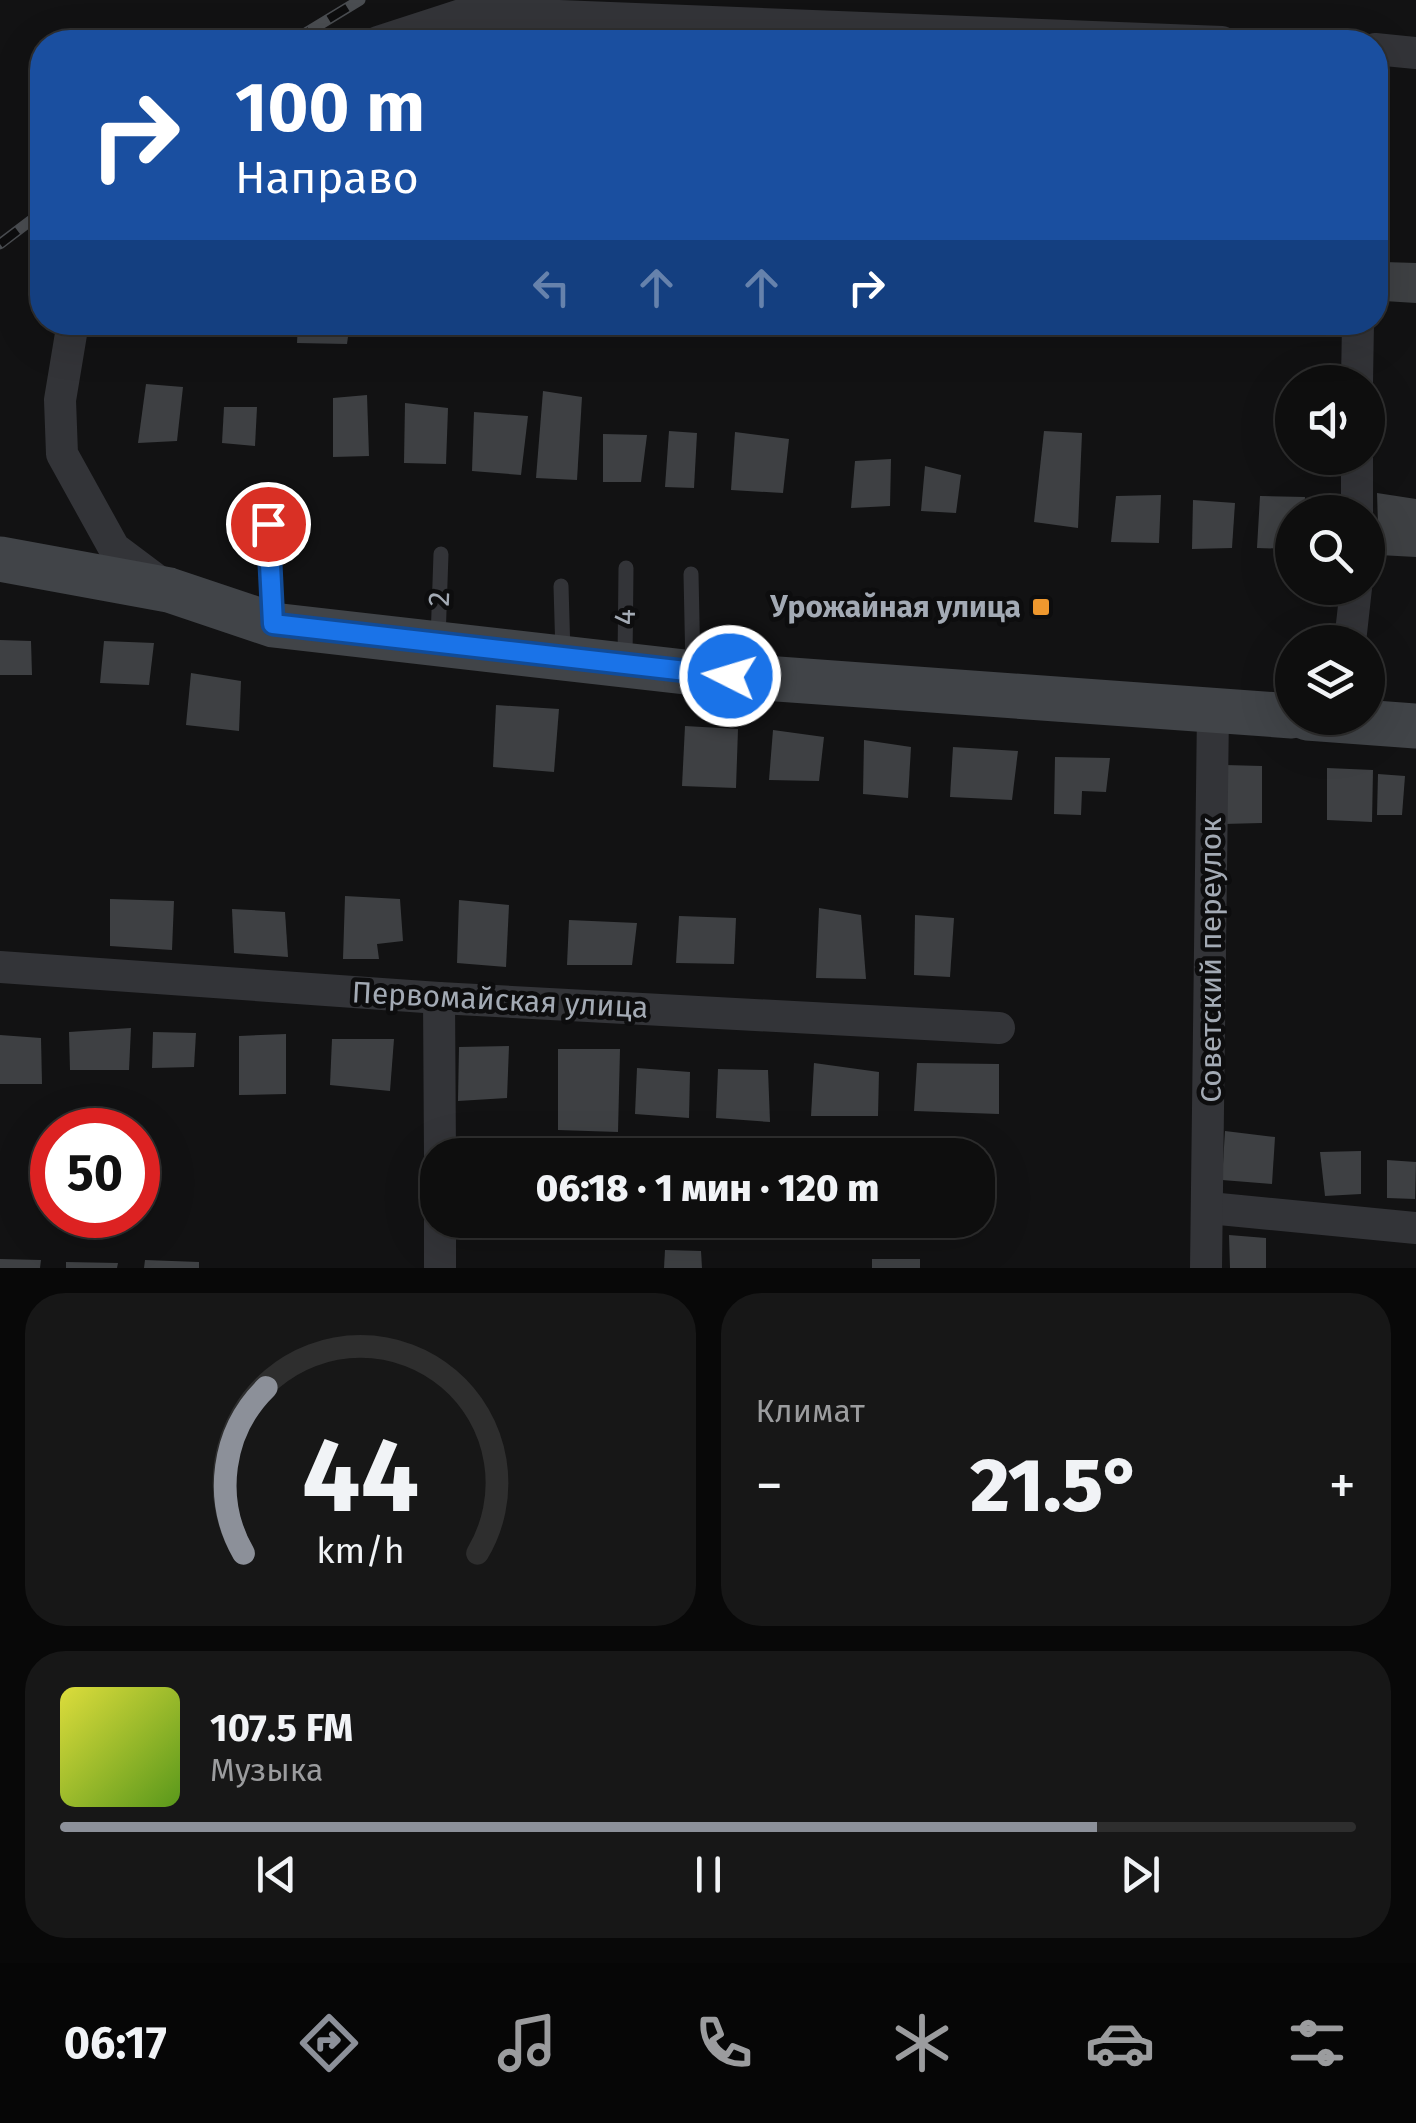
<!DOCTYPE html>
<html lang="ru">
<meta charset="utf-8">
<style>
:root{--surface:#0e0e0e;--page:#171717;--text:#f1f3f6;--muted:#9b9c9e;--line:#2e2e2e;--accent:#8c9099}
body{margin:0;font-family:"Fira Sans",sans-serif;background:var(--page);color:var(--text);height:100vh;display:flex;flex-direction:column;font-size:38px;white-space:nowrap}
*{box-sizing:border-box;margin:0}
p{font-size:32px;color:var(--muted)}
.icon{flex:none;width:55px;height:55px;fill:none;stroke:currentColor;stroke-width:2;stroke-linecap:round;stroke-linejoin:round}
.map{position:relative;height:1268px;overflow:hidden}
.panel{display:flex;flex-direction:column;gap:25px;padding:25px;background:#080808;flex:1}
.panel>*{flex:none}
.top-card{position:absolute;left:30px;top:30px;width:1358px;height:305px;border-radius:40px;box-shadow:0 10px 40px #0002,0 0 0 2px var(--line);background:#1a4fa0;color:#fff;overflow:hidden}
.fabs{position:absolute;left:1275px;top:365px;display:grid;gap:20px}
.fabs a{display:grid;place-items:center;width:110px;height:110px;border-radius:50%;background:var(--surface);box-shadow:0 10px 40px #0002,0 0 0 2px var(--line);font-size:50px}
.speed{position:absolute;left:30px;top:1108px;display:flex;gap:20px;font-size:50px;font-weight:700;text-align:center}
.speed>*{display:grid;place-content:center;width:130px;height:130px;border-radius:50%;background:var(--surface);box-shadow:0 10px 40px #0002,0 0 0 2px var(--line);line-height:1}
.speed .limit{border:15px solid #d22;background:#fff;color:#111}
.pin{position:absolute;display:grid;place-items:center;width:85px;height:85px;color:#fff;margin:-42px;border:5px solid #fff;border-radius:50%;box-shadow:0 2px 10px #0007}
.me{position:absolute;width:110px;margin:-55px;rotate:275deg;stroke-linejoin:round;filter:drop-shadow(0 0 8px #0008)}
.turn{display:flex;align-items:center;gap:35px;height:210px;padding:0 40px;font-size:45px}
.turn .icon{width:130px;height:130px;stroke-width:2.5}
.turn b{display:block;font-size:70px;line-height:85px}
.lanes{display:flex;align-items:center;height:95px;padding:0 40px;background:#0003;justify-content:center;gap:50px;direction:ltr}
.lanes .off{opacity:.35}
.big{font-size:75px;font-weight:800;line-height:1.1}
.panel .card{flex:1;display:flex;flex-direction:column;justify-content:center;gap:15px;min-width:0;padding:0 35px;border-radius:40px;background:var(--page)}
.panel .dial{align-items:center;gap:0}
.dial svg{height:260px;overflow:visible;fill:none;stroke:var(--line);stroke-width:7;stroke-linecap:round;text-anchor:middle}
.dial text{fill:var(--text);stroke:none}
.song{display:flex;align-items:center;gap:30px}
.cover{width:120px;height:120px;border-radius:15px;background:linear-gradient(135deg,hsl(60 70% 55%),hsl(90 70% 35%))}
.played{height:10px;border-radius:5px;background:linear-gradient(90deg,var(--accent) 80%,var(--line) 80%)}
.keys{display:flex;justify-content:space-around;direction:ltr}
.heat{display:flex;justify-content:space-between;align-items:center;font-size:55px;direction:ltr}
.panel .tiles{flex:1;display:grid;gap:25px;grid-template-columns:1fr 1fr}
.card:last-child{grid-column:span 2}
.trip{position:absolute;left:420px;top:1138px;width:575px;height:100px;border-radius:40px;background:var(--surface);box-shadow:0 10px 40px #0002,0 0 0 2px var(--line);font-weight:800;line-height:100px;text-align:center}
.dock{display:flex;height:160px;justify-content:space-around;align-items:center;background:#060606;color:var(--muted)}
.dock .icon{width:70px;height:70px}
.dock .on{color:var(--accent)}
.dock b{font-size:45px;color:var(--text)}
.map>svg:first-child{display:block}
.building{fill:#3e4043}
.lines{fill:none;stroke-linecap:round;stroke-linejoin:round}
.lane{stroke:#333438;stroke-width:15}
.street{stroke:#333438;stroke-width:32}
.secondary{stroke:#414448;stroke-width:45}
.rail-casing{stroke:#4a4d51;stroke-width:11}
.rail{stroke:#0d0d0e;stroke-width:8;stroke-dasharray:22;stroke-linecap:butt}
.route-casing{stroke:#114b97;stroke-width:25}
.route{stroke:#1a73e8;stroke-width:18}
.poi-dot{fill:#ef982e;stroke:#0d0d0e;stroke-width:4}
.labels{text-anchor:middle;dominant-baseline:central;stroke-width:9;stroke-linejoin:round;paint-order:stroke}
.street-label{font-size:30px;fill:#a3aab4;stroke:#0d0d0e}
.poi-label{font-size:30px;font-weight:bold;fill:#a3aab4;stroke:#0d0d0e;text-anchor:end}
</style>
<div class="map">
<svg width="1416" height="1268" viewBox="0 0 1416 1268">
<rect width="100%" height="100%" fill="#121213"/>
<g class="building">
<polygon points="1384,262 1416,263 1416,303 1384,301"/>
<polygon points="298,322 350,322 347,344 297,343"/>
<polygon points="146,384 183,387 177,441 138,443"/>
<polygon points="543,391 582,397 577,480 536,478"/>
<polygon points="367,395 369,456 333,457 333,398"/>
<polygon points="405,403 448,408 446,464 404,463"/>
<polygon points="224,407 257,407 255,446 222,443"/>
<polygon points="474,412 528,416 521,475 472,471"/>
<polygon points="669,431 697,433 694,488 665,487"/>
<polygon points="1044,431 1082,433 1078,528 1034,522"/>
<polygon points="735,432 789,439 783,493 731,490"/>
<polygon points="603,434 647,435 641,482 603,482"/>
<polygon points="891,459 890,506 851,508 855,461"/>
<polygon points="925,466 961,475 956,513 921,511"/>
<polygon points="1377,493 1416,499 1416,557 1379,555"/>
<polygon points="1161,495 1159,543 1111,542 1116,496"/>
<polygon points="1260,496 1305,497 1304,512 1292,512 1292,549 1257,548"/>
<polygon points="1193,500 1235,503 1232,548 1192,549"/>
<polygon points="0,640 31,641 32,675 0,675"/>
<polygon points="104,641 154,643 149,685 100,683"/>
<polygon points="191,673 241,681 239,731 186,725"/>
<polygon points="496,705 559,709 554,772 493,767"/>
<polygon points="685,726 738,729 736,788 682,786"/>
<polygon points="773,730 824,737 819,781 769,780"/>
<polygon points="864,740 911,747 908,798 863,794"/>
<polygon points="953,747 1018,751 1012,800 950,797"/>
<polygon points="1055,757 1110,758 1106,792 1082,791 1081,815 1054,814"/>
<polygon points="1225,765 1262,766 1262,823 1223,824"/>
<polygon points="1327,768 1373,770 1372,822 1327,820"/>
<polygon points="1378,774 1405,776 1402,815 1377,815"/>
<polygon points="345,896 400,899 403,941 377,944 379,959 343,959"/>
<polygon points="110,899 174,901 172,950 110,946"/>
<polygon points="459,900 509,905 506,967 457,963"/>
<polygon points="819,908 861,915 866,979 816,978"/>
<polygon points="232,909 285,912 288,957 234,953"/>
<polygon points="915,915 954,918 950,977 914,975"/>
<polygon points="679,916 736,918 734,964 676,963"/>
<polygon points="569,920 637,923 632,965 567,965"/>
<polygon points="131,1028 129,1070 70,1070 69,1032"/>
<polygon points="153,1032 196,1033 194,1067 152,1068"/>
<polygon points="286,1034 286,1094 239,1095 239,1036"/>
<polygon points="0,1035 41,1038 42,1084 0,1084"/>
<polygon points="332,1039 394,1039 390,1091 330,1085"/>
<polygon points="509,1046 507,1098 458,1101 459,1047"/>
<polygon points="558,1049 620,1049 618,1132 558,1130"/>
<polygon points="814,1063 879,1072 878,1116 811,1116"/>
<polygon points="917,1063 999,1064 999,1114 914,1111"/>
<polygon points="637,1068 690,1072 689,1118 635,1114"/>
<polygon points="718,1069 768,1070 770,1122 716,1118"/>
<polygon points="1225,1131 1275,1137 1272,1184 1222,1180"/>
<polygon points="1361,1151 1361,1194 1325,1196 1320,1152"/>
<polygon points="1387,1160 1416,1162 1415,1199 1387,1198"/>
<polygon points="1229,1235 1266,1238 1266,1268 1230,1268"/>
<polygon points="665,1250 701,1251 702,1268 664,1268"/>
<polygon points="0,1259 41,1260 40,1268 0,1268"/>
<rect x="872" y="1259" width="48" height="9"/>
<polygon points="145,1260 199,1262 199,1268 144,1268"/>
<polygon points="66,1262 118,1263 117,1268 66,1268"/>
</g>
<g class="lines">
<g class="lane">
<polyline points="268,524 273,621"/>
<polyline points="691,574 693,669"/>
<polyline points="561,586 563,654"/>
<polyline points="438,640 441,554"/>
<polyline points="625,661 626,568"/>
</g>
<g class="street">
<polyline points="378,42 461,15 534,15 1222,42"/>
<polyline points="1375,49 1416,53"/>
<polyline points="73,322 60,400 62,454 114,548 162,584"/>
<polyline points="1357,382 1358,322"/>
<polyline points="1357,512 1357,458"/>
<polyline points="1350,642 1356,588"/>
<polyline points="0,967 439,998 999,1028"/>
<polyline points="439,998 440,1155"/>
<polyline points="1209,1208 1416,1228"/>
<polyline points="440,1220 440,1268"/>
<polyline points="1206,1268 1213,711"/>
</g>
<g class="secondary">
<polyline points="0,559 169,590 273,625 694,673 1292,716"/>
<polyline points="1307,718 1416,726"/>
</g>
<g class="rail-casing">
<g id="rail">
<polyline points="291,42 360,0"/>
<polyline points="0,244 42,212"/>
</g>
</g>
<use href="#rail" class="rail"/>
</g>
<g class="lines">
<g class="route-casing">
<polyline id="route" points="268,524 273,624 730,676"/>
</g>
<use href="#route" class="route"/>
</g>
<rect class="poi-dot" x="1031" y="597" width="20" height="20" rx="5"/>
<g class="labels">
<g class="street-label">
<text transform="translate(439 599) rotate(-88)">2</text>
<text transform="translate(625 617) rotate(-89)">4</text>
<text transform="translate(1211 960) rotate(-90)">Советский переулок</text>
<text transform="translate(500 1000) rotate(3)">Первомайская улица</text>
</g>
<g class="poi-label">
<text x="1021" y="607">Урожайная улица</text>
</g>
</g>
</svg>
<div class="fabs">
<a><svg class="icon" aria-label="sound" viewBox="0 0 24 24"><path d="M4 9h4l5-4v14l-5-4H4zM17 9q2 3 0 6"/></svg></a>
<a><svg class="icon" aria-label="search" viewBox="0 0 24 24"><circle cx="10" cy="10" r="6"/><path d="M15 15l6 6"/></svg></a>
<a><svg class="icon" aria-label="layers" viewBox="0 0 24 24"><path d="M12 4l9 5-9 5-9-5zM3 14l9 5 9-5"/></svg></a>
</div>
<div class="speed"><div class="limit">50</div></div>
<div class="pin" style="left:268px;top:524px;background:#d93025"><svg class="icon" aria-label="arrive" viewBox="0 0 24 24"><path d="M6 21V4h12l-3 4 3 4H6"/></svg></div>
<svg class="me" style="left:730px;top:676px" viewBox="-20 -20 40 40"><circle r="17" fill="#1a73e8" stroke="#fff" stroke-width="3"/><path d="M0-11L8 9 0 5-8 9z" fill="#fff"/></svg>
<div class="trip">06:18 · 1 мин · 120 m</div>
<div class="top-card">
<div class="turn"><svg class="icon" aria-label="right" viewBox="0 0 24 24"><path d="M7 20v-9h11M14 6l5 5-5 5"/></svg><div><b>100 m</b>Направо</div></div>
<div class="lanes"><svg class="icon off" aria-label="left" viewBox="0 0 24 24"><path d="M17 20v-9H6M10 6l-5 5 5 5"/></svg><svg class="icon off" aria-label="ahead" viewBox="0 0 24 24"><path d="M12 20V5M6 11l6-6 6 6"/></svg><svg class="icon off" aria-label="ahead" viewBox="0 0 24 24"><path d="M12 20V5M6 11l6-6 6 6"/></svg><svg class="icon" aria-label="right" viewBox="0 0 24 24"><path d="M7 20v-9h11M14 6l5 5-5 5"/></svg></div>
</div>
</div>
<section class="panel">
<div class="tiles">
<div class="card dial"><svg viewBox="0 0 100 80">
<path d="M14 69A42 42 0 1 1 86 69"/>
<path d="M14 69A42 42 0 0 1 21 18" stroke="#8c9099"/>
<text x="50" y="56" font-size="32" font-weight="700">44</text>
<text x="50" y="72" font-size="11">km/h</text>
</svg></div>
<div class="card"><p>Климат</p>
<div class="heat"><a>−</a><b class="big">21.5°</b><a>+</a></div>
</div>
<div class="card">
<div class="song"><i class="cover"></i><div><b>107.5 FM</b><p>Музыка</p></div></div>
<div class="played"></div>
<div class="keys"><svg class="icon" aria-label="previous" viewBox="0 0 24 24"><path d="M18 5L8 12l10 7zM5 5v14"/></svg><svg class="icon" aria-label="pause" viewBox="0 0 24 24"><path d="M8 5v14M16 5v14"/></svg><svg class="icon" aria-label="next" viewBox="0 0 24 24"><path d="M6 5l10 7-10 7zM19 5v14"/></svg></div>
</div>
</div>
</section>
<nav class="dock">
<b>06:17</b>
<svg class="icon on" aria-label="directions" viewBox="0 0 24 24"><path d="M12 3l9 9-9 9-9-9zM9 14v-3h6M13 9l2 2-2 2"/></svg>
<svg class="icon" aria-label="music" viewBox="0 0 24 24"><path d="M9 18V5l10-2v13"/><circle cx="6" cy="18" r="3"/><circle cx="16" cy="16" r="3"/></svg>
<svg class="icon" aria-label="phone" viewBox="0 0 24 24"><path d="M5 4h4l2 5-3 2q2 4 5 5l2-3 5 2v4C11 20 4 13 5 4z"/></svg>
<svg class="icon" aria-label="climate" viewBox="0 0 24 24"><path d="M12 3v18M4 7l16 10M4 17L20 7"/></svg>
<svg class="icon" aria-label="car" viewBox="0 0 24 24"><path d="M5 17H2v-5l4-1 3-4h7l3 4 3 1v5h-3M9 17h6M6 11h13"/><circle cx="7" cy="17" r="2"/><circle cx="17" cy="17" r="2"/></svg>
<svg class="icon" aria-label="filters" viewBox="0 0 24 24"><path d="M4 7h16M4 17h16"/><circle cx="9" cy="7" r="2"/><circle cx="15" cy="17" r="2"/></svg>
</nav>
